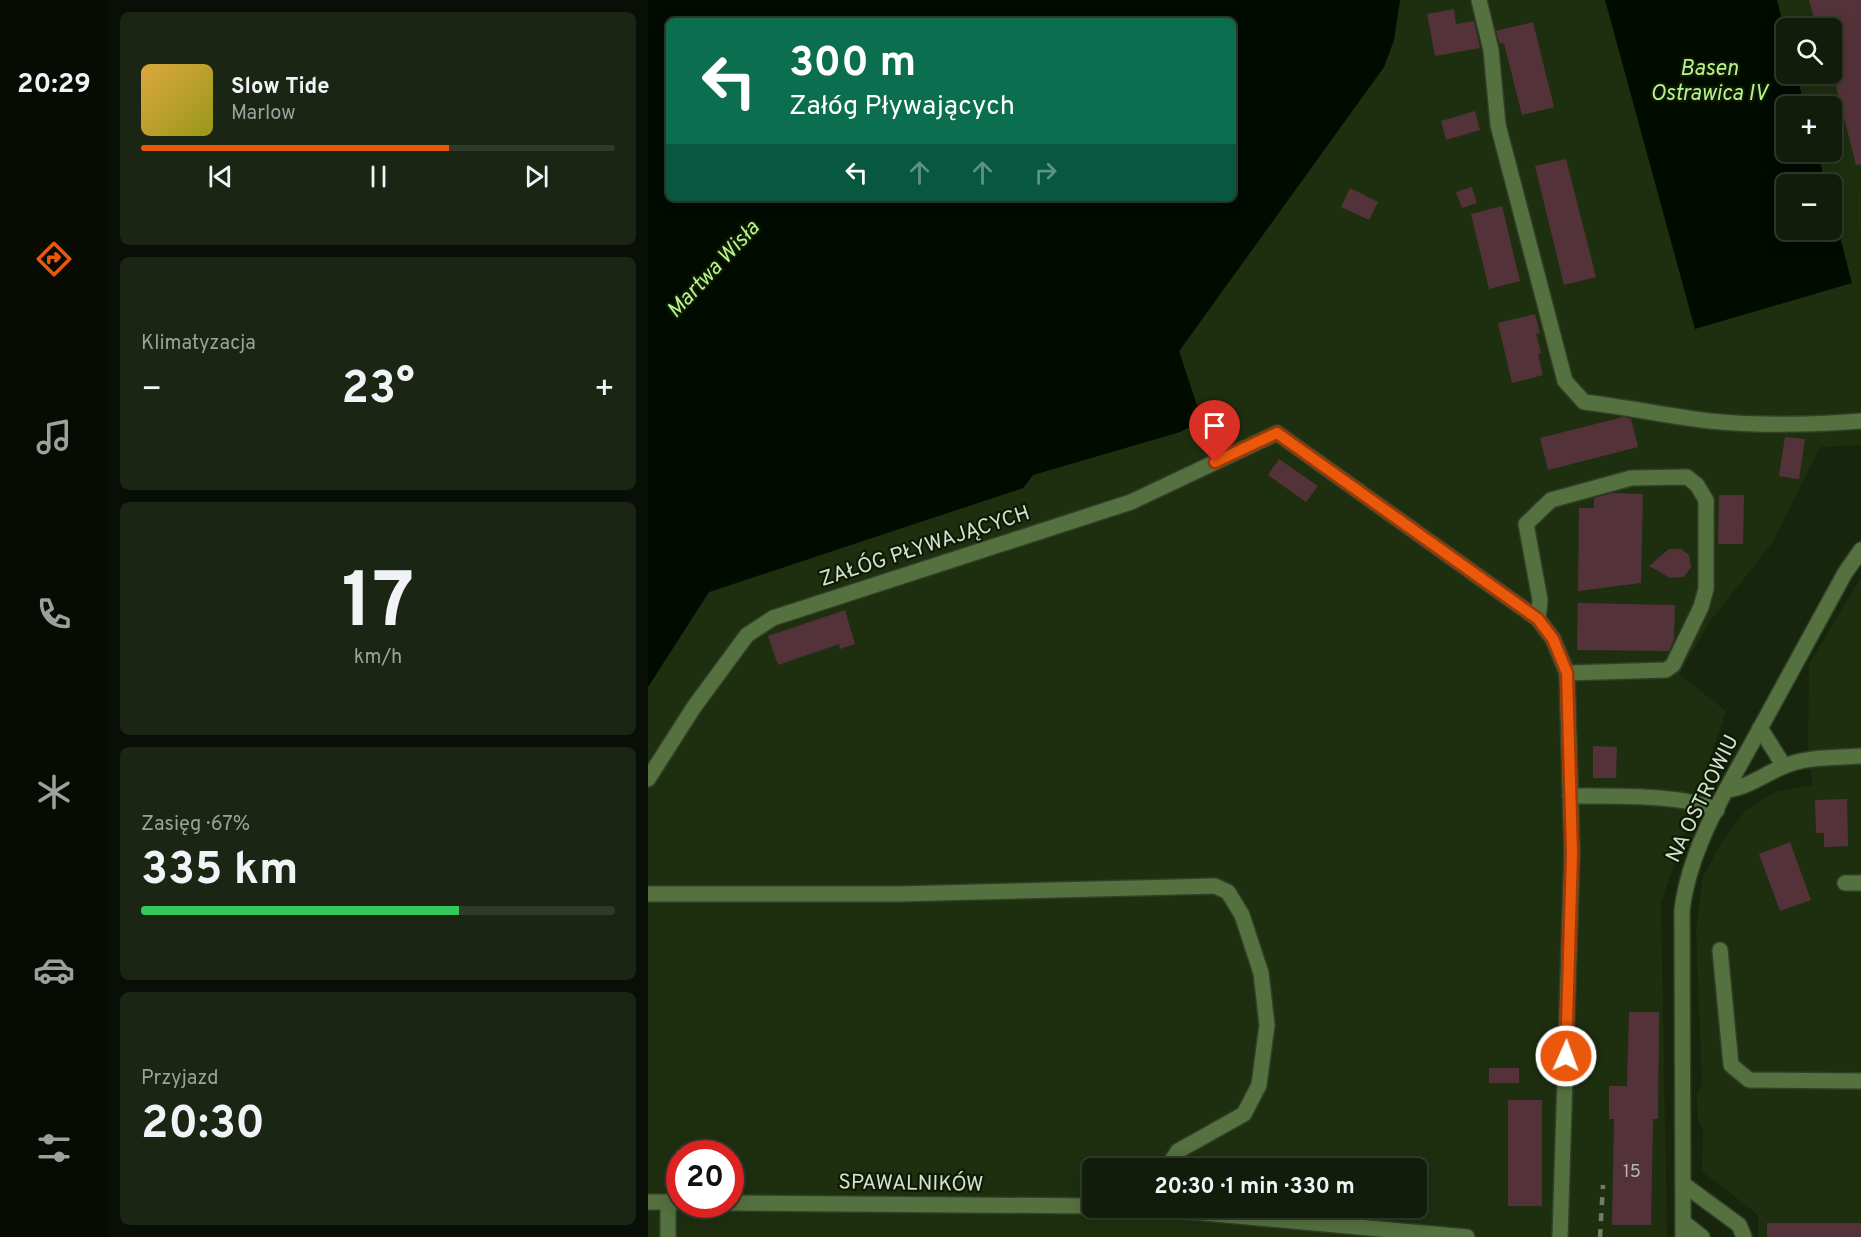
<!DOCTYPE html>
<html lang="pl">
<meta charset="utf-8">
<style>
:root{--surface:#111c0a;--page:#1a2513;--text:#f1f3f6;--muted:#9ca19c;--line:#303a2b;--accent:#ea580c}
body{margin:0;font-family:Overpass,sans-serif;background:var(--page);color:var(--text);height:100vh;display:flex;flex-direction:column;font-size:22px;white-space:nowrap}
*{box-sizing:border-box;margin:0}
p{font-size:20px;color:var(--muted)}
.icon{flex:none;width:33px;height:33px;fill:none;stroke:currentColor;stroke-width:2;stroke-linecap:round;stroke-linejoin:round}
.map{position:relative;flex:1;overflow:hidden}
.panel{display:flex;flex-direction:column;gap:12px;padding:12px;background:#090f06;width:540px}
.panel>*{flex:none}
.top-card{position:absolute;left:18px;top:18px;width:570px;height:183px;border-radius:9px;box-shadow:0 3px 15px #0003,0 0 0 2px var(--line);background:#0b6e4f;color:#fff;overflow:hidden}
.controls{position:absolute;left:1128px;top:18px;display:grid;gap:12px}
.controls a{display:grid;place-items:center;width:66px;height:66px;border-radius:9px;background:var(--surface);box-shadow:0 3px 15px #0003,0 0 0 2px var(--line);font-size:30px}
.speed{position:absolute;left:18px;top:1140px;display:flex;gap:12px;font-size:30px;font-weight:700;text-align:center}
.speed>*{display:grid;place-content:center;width:78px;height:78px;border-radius:50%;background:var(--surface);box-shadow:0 3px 15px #0003,0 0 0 2px var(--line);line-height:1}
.speed .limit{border:9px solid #d22;background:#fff;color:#111}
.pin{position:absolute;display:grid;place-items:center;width:51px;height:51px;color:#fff;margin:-62px -26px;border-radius:50% 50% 50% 0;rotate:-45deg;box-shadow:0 0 6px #0007}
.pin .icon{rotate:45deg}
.me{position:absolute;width:66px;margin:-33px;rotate:2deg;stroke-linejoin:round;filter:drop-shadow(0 0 4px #0008)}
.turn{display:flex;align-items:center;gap:21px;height:126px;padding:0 24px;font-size:27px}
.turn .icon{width:78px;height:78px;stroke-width:2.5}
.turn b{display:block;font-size:42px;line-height:51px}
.lanes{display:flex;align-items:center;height:57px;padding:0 24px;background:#0003;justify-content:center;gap:30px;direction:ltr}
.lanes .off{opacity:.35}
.big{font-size:45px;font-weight:700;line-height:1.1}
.panel .widget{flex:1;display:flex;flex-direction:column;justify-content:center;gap:9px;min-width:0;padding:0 21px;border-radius:9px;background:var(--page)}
.panel .dial{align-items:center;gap:0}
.dial b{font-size:78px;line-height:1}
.song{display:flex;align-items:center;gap:18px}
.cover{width:72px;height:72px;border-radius:9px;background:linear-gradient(135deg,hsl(40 70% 55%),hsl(60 70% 35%))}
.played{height:6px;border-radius:3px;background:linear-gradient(90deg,var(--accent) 65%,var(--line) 65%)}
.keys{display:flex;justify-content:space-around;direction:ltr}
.heat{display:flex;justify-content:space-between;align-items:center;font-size:33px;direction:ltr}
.charge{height:9px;border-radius:4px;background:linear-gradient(90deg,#34c759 67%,var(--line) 0)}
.trip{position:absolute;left:434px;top:1158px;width:345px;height:60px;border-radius:9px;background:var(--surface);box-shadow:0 3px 15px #0003,0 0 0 2px var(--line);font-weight:700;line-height:60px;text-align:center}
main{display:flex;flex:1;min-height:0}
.tab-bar{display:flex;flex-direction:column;width:108px;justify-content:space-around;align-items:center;background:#070b04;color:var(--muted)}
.tab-bar .icon{width:42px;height:42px}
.tab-bar .active{color:var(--accent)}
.tab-bar b{font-size:27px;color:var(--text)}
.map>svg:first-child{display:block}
.built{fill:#1e2f10;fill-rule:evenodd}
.water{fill:#020b00;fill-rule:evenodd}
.building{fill:#533339}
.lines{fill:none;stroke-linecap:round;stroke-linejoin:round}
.minor-casing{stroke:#323f28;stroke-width:18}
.minor{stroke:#55713f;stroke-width:15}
.rail{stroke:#6f7c67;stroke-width:4.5;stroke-dasharray:8 8;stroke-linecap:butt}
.route-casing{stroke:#983908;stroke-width:15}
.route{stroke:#ea580c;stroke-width:10}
.labels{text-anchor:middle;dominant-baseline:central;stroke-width:4.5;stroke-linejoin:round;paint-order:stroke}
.number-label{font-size:18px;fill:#b5b5aa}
.street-label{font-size:21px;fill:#d6e0d0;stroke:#0e1b04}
.water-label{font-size:22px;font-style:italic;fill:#b8f48a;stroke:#0e1b04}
</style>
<main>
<nav class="tab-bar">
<b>20:29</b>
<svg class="icon active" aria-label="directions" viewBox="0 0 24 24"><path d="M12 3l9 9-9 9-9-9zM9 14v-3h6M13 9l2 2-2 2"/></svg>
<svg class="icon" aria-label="music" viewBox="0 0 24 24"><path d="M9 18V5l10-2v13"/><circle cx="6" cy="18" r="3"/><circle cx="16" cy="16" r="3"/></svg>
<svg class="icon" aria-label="phone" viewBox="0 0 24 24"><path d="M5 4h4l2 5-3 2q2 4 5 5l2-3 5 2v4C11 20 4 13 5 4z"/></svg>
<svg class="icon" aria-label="climate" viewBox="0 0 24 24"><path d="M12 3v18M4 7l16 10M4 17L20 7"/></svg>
<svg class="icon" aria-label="car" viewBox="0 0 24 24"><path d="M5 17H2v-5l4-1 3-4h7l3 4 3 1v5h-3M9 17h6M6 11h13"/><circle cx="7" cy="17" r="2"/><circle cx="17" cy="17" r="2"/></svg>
<svg class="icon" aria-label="filters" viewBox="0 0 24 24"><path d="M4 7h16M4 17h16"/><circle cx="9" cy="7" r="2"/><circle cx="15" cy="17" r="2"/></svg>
</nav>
<section class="panel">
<div class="widget">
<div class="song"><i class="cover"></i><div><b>Slow Tide</b><p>Marlow</p></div></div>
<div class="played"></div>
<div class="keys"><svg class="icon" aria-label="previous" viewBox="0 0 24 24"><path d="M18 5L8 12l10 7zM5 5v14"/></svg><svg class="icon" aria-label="pause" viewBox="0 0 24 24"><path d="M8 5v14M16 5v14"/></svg><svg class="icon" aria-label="next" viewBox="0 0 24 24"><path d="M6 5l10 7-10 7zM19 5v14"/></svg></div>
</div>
<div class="widget"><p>Klimatyzacja</p>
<div class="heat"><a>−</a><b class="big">23°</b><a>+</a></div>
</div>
<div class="widget dial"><b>17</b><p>km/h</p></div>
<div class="widget"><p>Zasięg · 67%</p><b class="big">335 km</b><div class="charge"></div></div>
<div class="widget"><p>Przyjazd</p><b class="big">20:30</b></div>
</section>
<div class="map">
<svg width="1213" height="1237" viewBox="0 0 1213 1237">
<rect width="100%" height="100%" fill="#17250d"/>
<g class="built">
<path d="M752,0h461v445l-41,2 -48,96 -61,77 -32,54 47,37 -65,192 6,334h-1019v-550l61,-95 314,-104 10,-13 147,-43 22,-11 -23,-69 205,-285 10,-27zM1138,28h46v46h-46zM1138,106h46v46h-46zM1138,184h46v46h-46zM32,1154h50v50h-50zM444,1168h324v40h-324z"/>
<polygon points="1213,577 1213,1237 1110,1237 1110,1215 1054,1171 1055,1129 1050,1119 1049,1093 1054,1084 1048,930 1055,877 1072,845 1097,811 1127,792 1165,785 1160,749 1161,664"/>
</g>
<g class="water">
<path d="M0,0h752l-6,40 -10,27 -205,284 23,70 -22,11 -147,43 -10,13 -314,104 -61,95zM21,21h564v177h-564z"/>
<polygon points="957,0 1129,0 1138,37 1138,74 1148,74 1157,106 1138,106 1138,152 1169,152 1178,184 1138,184 1138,230 1184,230 1184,206 1204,283 1047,329"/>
</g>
<g class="building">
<polygon points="1161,0 1213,0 1213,164 1208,165 1184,70 1184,28 1169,28"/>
<polygon points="806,9 808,24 826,21 832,48 787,56 779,14"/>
<polygon points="885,22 906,107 874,115 856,43 852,44 848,31"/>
<polygon points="827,111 832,130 798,140 793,121"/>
<polygon points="918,159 948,277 916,285 887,166"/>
<polygon points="824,187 829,203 814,208 808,192"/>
<polygon points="702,188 730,202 721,220 693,207"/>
<polygon points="854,206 872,281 841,289 823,214"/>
<polygon points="887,314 892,333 888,334 893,353 890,354 895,375 864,383 850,323"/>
<polygon points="975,417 983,419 990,447 900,470 892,438"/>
<polygon points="1137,437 1157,439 1151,479 1131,476"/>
<polygon points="631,459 670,486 658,502 620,475"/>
<polygon points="964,493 995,494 993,583 930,591 931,508 946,508 946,498"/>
<polygon points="1071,495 1096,495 1095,544 1070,544"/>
<polygon points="1021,549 1033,549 1041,555 1043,567 1036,577 1022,578 1001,566"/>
<polygon points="930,603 1027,605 1026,639 1021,651 929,650"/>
<polygon points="197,610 207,644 192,649 191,644 130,665 120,636"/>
<polygon points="945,746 969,747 968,778 945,778"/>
<polygon points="1199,799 1200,846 1176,847 1176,833 1168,833 1167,800"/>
<polygon points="1142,842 1163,900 1132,911 1111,854"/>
<polygon points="981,1012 1011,1012 1010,1119 1005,1119 1003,1225 964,1225 966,1119 961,1119 961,1086 979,1086"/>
<rect x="841" y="1068" width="30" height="15"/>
<rect x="860" y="1100" width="34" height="106"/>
<rect x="1119" y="1223" width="94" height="14"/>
</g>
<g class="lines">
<g class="minor-casing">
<g id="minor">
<path d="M831,0l12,50 7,75 67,256 19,21c42,5 84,14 126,19 50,5 101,4 151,0"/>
<polyline points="890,619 892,600 878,524 903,500 983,478 1039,477 1049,485 1058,500 1058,589 1053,607 1025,665 1018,670 919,673"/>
<polyline points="1112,728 1136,766"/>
<polyline points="0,779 46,707 99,635 125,618 483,502 629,433 890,619 905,639 919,673 924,853 912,1237"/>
<path d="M1078,790c21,-2 37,-15 56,-23 25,-11 53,-9 79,-11"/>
<path d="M922,796c38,0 114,-2 147,14"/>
<polyline points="1197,883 1213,883"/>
<polyline points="0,894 250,894 567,886 580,892 594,915 613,973 619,1025 611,1085 596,1114 530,1151 519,1168"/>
<polyline points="1072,950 1083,1065 1101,1080 1213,1081"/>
<polyline points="1035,1184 1091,1225 1096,1237"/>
<polyline points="0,1202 32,1202"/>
<polyline points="20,1202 20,1237"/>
<polyline points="82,1203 444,1206"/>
<polyline points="502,1208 819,1237"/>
<polyline points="1035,1222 1054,1237"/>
<path d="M1035,1237l-1,-327c8,-64 45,-121 75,-176 30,-54 59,-108 88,-161l16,-23"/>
</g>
</g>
<use href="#minor" class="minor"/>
<polyline class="rail" points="952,1237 955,1185"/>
</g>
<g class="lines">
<g class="route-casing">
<polyline id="route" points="567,462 629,433 890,619 905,639 919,673 924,853 918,1056"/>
</g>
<use href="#route" class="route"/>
</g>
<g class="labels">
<g class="number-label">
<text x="984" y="1172">15</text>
</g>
<g class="street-label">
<text transform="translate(277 547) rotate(-18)">ZAŁÓG PŁYWAJĄCYCH</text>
<text transform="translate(1055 799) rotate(-64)">NA OSTROWIU</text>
<text transform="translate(263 1184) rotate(1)">SPAWALNIKÓW</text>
</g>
<g class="water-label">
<text x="1061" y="69">Basen<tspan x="1061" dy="25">Ostrawica IV</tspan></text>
<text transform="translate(66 270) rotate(-47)">Martwa Wisła</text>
</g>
</g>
</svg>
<div class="controls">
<a><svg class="icon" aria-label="search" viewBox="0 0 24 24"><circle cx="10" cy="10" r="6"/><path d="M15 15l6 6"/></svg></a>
<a>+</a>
<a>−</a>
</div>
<div class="speed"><div class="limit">20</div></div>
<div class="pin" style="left:567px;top:462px;background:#d93025"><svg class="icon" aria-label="arrive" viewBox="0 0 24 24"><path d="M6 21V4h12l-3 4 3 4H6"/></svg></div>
<svg class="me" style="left:918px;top:1056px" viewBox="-20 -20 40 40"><circle r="17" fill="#ea580c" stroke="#fff" stroke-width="3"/><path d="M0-11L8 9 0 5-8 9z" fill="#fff"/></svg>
<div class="trip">20:30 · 1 min · 330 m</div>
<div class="top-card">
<div class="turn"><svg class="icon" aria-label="left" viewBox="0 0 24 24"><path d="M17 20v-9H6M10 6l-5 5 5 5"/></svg><div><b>300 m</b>Załóg Pływających</div></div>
<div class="lanes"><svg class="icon" aria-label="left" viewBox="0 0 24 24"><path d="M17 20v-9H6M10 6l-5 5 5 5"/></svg><svg class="icon off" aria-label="ahead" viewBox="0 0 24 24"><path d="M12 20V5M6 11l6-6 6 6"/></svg><svg class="icon off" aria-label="ahead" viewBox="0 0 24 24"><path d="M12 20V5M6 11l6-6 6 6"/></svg><svg class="icon off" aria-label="right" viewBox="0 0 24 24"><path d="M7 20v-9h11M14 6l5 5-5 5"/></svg></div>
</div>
</div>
</main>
